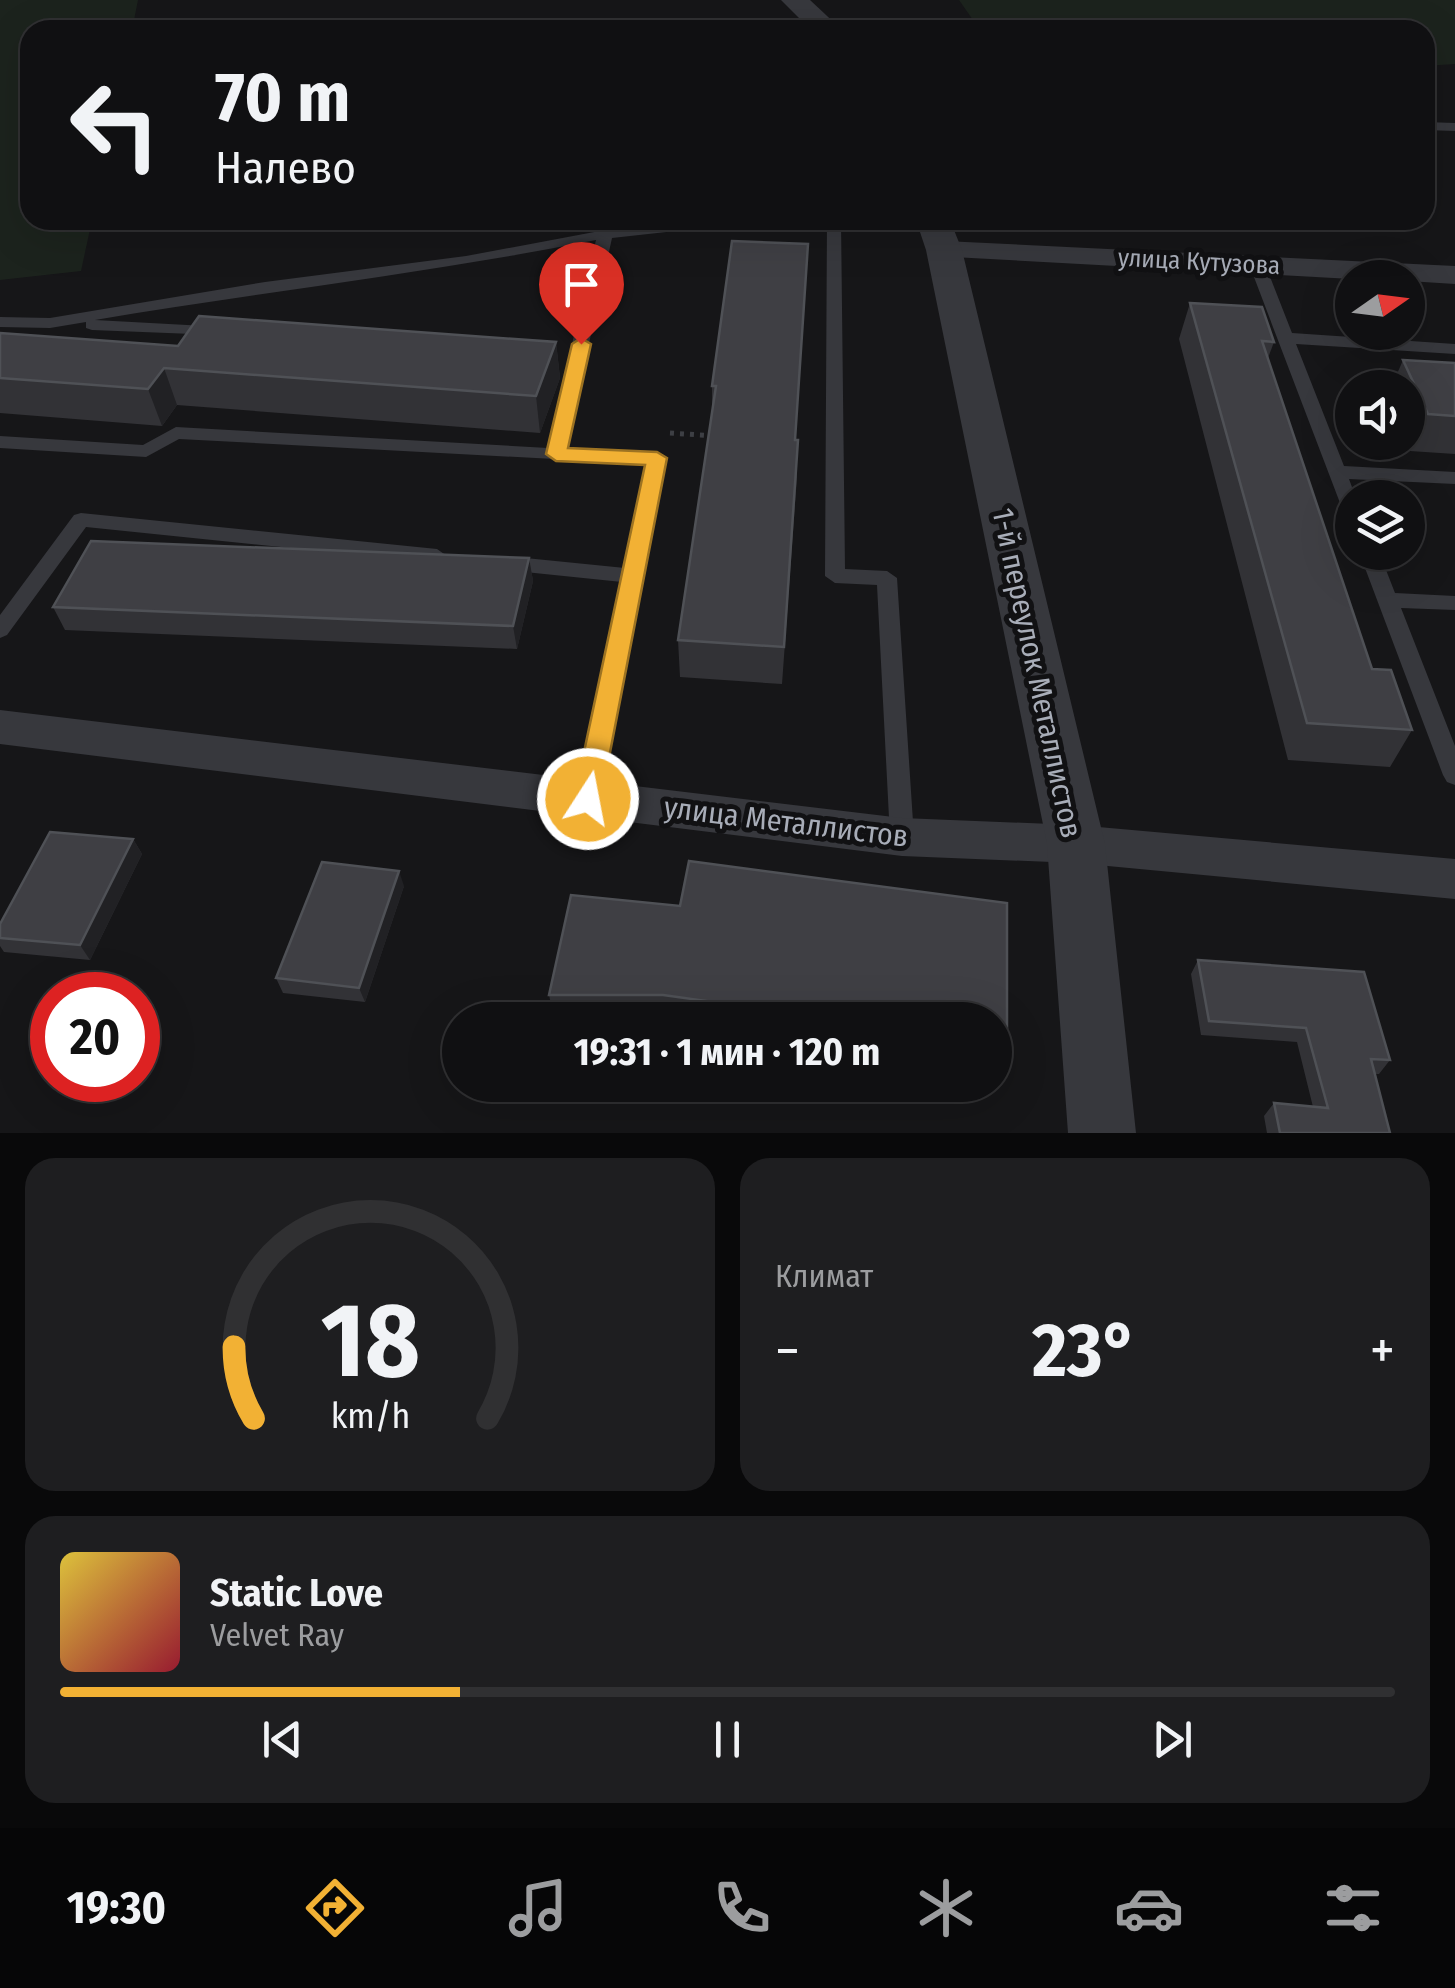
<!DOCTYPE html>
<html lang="ru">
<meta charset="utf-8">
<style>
:root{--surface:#101012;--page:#1e1e20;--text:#f1f3f6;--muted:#9c9d9f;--line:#303032;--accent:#f2b134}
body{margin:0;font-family:"Fira Sans Condensed",sans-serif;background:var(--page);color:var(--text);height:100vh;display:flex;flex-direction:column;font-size:38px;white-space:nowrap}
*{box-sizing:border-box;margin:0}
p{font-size:32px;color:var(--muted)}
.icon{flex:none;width:55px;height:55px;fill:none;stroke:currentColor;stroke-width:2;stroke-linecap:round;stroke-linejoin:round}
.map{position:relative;height:1133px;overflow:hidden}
.drawer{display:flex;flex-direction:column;gap:25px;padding:25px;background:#09090a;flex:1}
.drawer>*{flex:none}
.guide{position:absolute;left:20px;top:20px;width:1415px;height:210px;border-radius:30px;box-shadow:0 10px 40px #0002,0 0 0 2px var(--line);background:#101012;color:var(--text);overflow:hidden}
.needle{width:65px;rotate:76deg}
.tools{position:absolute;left:1335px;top:260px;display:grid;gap:20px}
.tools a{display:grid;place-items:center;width:90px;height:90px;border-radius:50%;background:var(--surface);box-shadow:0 10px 40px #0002,0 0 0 2px var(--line);font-size:50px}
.speed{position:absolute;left:30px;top:972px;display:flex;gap:20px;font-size:50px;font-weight:700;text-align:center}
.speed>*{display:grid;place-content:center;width:130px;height:130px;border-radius:50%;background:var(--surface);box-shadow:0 10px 40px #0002,0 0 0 2px var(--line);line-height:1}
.speed .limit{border:15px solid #d22;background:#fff;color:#111}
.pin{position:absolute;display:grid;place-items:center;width:85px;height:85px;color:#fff;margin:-102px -42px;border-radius:50% 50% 50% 0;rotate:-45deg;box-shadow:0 0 10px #0007}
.pin .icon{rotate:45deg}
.me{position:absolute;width:110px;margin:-55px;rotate:11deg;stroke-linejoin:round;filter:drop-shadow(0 0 8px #0008)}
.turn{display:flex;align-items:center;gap:35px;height:210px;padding:0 30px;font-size:45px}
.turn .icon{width:130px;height:130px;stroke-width:2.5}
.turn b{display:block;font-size:70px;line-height:85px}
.big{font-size:75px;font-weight:700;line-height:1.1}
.drawer .widget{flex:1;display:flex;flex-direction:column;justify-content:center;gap:15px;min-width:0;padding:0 35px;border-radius:30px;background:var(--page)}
.drawer .dial{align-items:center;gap:0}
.dial svg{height:260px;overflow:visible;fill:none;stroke:var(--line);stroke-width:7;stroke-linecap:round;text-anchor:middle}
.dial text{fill:var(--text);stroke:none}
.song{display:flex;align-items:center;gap:30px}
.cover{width:120px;height:120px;border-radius:15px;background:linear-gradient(135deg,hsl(50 70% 55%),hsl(350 70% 35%))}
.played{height:10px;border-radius:5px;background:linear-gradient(90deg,var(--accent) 30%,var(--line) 30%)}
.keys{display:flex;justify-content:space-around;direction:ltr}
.heat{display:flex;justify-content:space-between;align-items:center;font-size:55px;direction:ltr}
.drawer .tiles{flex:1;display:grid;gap:25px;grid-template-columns:1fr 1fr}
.widget:last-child{grid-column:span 2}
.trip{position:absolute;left:442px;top:1002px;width:570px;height:100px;border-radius:50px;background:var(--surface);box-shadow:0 10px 40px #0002,0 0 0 2px var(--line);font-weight:700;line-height:100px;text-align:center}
.dock{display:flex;height:160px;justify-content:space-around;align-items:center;background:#060607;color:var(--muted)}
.dock .icon{width:70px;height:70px}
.dock .on{color:var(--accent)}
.dock b{font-size:45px;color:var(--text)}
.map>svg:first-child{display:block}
.green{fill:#1c231d}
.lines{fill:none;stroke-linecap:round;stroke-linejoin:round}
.path{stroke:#3d3f44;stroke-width:5;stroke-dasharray:4 6;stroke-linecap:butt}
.service{fill:#37383d;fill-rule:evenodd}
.minor{fill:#37383d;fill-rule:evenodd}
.tertiary{fill:#37383d;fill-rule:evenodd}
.wall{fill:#323236}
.shaded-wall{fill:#212124}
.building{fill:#3f3f44;stroke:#4f5156;stroke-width:2.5}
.route{fill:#f2b134;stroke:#9d7322;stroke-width:2.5}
.labels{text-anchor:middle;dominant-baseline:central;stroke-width:10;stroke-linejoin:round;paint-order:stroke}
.far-street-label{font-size:25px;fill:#a8adb8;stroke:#111113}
.street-label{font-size:30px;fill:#a8adb8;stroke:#111113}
</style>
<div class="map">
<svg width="1455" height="1133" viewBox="0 0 1455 1133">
<rect width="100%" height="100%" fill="#161618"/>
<g class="green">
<polygon points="0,0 138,0 132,30 30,30 30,220 92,220 81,271 0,280"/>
<polygon points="959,0 1455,0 1455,64 1425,66 1425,30 980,30"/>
</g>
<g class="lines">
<polyline class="path" points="670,433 717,436"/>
<g class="service">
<polygon points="1425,122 1455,123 1455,131 1425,130"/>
<path d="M697,220h49l-7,4 -127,14 -46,211 91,4 9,6 -66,340 -4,7 -8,3 -8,-3 -4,-7 46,-217 -117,-12 -10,-7 10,-7 120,12 22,-104 -468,-25 -33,18 -146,-9v-12l143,9 33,-18 372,21 48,-208c-166,33 -334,52 -501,80l129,7v6l-6,2 -126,-5 -6,-2v-6l-36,6 -50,-1v-10l50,1 215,-36 201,-26 139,-26z"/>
<polygon points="827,220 841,220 845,569 887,571 897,578 914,837 911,844 902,847 893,844 890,837 877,585 835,583 825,576"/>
<polygon points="1257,259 1265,264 1292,333 1455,344 1455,354 1296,344 1344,466 1455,472 1455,484 1349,479 1356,498 1352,498 1352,517 1345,516 1249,264"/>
<polygon points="81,513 437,549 447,556 437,563 86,527 7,635 0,638 0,615 74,515"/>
<polygon points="1359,552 1379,552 1395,593 1455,596 1455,610 1401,608 1455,746 1455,785 1447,782 1443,775"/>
</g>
<g class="minor">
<polygon points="944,241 1455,266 1455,284 1408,281 1408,278 1352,279 934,256 930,250 934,244"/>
<polygon points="0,710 902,818 1076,825 1455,859 1455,899 1076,863 902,856 0,744"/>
</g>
<g class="tertiary">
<polygon points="781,0 810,0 842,30 811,30"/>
<polygon points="916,220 950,220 962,250 1105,844 1136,1133 1068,1133 1047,844 926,250"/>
</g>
</g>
<g class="wall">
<polygon points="732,241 795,440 797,477 782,684 680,677 678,640 712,413 712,386"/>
<polygon points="1190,303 1274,342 1268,358 1372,669 1412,730 1390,767 1288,760 1179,339"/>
<polygon points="0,333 178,346 556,342 560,378 540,433 177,405 162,426 0,413"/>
<polygon points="1403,360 1455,363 1455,454 1410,451 1406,442 1408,442 1408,388 1391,388"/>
<polygon points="529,558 533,581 517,649 65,630 53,607"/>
<polygon points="133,839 142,854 90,960 4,952 0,946 0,924"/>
<polygon points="689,861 1007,903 1007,1043 1002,1057 995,1056 995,1020 742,1020 664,1009 552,1009 549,995 571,895 680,906"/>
<polygon points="404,886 365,1002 283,993 276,978"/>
<polygon points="1198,960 1390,1060 1379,1074 1375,1074 1390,1133 1267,1133 1264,1116 1274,1103 1313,1107 1297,1042 1201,1035 1191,974"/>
</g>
<g class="shaded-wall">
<polygon points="556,342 560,378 540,433 536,396"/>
<polygon points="164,368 177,405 162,426 148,389"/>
<polygon points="529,558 533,581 517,649 513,626"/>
<polygon points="133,839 142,854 90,960 80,945"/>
<polygon points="399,871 404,886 365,1002 359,988"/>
</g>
<g class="building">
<polygon points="732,241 808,244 795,440 798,440 784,647 678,640 716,386 712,386"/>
<polygon points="1190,303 1262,307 1274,342 1262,341 1372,669 1391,670 1412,730 1307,723"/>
<polygon points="199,316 556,342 536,396 164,368 148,389 0,378 0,333 178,346"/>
<polygon points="1403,360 1455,363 1455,416 1428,414"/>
<polygon points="91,541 529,558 513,626 53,607"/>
<polygon points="50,832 133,839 80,945 0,938 0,924"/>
<polygon points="689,861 1007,903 1007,1043 995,1042 995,1020 842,1020 663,995 549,995 571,895 680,906"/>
<polygon points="322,862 399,871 359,988 276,978"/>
<polygon points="1198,960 1364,972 1390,1060 1371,1059 1390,1133 1280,1133 1274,1103 1328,1108 1306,1028 1209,1021"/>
</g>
<polygon class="route" points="581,338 591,344 568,448 657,452 667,458 601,799 597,807 588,810 578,807 574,799 645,465 556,461 546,454 572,344"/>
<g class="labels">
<g class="far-street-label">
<text transform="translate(1199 262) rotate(3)">улица Кутузова</text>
</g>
<g class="street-label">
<text transform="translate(1037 673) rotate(78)">1-й переулок Металлистов</text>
<text transform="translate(786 822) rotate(7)">улица Металлистов</text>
</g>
</g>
</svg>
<div class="tools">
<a><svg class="needle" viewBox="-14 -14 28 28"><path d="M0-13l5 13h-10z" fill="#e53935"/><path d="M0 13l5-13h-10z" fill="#9c9d9f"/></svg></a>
<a><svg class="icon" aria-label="sound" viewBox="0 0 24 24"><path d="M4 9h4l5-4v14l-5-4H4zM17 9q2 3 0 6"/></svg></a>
<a><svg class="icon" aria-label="layers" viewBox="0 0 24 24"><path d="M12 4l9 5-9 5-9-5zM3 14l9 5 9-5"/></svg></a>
</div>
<div class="speed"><div class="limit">20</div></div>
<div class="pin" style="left:581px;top:344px;background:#d93025"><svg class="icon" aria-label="arrive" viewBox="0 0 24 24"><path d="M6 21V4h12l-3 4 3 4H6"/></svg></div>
<svg class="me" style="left:588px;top:799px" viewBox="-20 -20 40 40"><circle r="17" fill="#f2b134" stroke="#fff" stroke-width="3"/><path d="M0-11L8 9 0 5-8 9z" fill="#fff"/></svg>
<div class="trip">19:31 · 1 мин · 120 m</div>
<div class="guide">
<div class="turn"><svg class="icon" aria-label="left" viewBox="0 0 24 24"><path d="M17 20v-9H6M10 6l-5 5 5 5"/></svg><div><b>70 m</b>Налево</div></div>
</div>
</div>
<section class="drawer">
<div class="tiles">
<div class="widget dial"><svg viewBox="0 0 100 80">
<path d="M14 69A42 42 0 1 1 86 69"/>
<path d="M14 69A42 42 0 0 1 8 47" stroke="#f2b134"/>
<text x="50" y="56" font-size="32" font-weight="700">18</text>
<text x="50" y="72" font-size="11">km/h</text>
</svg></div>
<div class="widget"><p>Климат</p>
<div class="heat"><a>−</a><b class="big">23°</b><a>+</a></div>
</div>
<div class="widget">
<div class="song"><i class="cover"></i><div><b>Static Love</b><p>Velvet Ray</p></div></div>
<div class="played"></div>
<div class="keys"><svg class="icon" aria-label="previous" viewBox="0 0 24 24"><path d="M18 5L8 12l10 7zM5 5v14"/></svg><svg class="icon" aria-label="pause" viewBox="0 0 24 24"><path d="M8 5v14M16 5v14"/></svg><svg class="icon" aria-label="next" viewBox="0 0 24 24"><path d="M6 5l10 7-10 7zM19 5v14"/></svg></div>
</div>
</div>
</section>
<nav class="dock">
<b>19:30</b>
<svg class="icon on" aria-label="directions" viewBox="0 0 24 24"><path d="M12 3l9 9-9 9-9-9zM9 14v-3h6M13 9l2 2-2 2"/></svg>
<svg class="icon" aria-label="music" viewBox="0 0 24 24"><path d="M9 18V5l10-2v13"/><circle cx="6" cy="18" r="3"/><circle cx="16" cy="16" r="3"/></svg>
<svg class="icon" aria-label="phone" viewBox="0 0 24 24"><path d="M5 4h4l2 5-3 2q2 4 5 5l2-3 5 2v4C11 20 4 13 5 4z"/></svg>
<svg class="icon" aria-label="climate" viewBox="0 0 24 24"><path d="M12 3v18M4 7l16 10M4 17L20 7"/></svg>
<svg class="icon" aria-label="car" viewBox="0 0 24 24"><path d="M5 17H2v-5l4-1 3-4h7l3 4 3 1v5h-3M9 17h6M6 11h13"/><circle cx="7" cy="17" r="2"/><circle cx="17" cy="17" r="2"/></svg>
<svg class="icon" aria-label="filters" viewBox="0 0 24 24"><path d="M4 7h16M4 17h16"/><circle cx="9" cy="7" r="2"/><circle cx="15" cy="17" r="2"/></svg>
</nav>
